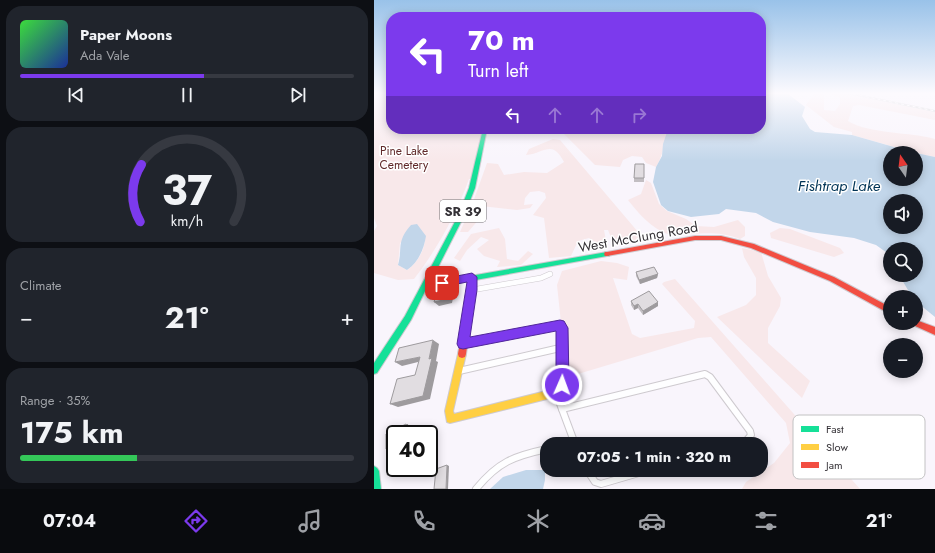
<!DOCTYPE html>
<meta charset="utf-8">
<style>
:root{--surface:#171b24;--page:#20242c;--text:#f1f3f6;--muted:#9ea1a6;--line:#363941;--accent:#7c3aed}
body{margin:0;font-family:Jost,sans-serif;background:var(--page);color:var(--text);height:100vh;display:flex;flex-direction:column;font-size:15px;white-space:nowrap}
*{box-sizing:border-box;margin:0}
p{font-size:13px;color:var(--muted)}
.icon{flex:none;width:22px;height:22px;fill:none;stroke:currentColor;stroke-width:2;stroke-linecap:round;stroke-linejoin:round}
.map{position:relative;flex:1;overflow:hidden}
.details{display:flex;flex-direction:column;gap:6px;padding:6px;background:#0d0f14;width:374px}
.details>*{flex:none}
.guide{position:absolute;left:12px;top:12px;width:380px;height:122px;border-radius:16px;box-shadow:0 2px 10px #0003;background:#7c3aed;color:#fff;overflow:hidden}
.needle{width:26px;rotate:346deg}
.controls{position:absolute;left:509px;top:146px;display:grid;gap:8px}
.controls a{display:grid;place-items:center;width:40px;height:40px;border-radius:50%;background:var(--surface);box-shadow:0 2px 10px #0003;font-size:20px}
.speed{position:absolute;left:12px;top:425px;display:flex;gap:8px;font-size:20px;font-weight:700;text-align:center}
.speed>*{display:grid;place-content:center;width:52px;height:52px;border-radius:50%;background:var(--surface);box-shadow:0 2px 10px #0003;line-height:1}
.speed .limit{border:2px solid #111;border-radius:6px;background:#fff;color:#111}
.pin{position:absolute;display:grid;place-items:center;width:34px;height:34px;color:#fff;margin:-17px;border-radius:8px;box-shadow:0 2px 6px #0006}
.me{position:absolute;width:44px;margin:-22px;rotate:2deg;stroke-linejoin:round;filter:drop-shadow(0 0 3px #0008)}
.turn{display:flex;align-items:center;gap:14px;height:84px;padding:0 16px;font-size:18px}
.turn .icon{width:52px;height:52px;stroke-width:2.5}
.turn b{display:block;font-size:28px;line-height:34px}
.lanes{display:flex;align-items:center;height:38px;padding:0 16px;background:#0003;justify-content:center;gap:20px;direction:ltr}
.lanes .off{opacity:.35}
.big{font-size:30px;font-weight:700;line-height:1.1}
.details .card{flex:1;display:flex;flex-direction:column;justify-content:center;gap:6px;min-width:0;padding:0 14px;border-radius:16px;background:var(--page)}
.details .dial{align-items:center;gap:0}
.dial svg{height:104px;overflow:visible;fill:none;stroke:var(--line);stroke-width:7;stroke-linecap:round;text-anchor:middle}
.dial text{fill:var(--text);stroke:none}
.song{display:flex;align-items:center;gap:12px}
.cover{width:48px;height:48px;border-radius:6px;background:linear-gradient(135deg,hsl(120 70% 55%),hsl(230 70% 35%))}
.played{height:4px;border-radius:2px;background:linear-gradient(90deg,var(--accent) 55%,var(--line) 55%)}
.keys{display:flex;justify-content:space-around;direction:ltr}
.heat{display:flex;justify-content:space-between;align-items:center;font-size:22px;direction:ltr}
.charge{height:6px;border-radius:3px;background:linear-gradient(90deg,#34c759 35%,var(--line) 0)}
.trip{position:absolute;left:166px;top:437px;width:228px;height:40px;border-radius:16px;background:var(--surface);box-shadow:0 2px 10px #0003;font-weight:700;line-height:40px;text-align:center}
.tab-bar{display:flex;height:64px;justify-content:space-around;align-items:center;background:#090b0e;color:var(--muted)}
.tab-bar .icon{width:28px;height:28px}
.tab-bar .current{color:var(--accent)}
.tab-bar b{font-size:18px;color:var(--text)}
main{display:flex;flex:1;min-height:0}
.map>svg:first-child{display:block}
.green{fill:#f8e8ea;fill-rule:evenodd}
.water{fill:#c2d6ea;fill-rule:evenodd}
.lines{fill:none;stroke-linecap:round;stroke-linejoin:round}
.street-far1-casing{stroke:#cecacf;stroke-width:6}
.street-casing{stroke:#cecacf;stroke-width:8}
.fast-casing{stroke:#cecacf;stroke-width:2}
.slow-casing{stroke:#cecacf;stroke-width:2}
.jam-casing{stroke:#cecacf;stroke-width:2}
.street-far1{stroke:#fefeff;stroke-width:5}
.street{stroke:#fefeff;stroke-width:6}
.fast{fill:#16e098;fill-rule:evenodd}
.slow{fill:#ffcf43;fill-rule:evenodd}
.jam{fill:#f24e42;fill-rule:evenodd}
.rail-casing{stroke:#ceced0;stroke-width:2}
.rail{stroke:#fff;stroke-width:1;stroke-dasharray:3;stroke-linecap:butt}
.wall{fill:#c2bec2}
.shaded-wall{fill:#9e9b9e}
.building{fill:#e1dde1;stroke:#9e9b9e}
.route{fill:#7c3aed;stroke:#51269a}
.labels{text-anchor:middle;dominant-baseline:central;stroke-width:3;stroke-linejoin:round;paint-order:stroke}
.far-park-label{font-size:12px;fill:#612b2b;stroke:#fff}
.shield{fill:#fff;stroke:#727073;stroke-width:1}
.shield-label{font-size:13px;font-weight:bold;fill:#353237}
.street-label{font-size:14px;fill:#353237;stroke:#fff}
.water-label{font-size:15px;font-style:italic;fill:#013456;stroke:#fff}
.key{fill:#fff;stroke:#c2c2c3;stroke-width:1}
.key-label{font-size:11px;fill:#353237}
</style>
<main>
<section class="details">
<div class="card">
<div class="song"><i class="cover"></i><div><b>Paper Moons</b><p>Ada Vale</p></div></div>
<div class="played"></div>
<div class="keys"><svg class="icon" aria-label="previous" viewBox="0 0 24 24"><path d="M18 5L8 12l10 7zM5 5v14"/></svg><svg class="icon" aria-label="pause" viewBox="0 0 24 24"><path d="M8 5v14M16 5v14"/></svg><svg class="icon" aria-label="next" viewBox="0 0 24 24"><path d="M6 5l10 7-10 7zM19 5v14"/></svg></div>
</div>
<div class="card dial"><svg viewBox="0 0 100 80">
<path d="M14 69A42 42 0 1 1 86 69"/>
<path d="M14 69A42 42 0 0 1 15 25" stroke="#7c3aed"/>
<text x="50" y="56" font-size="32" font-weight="700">37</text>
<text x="50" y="72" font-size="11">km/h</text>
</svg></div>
<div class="card"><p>Climate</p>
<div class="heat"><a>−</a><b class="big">21°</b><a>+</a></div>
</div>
<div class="card"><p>Range · 35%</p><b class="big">175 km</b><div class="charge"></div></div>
</section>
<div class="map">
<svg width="561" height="489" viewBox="0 0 561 489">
<rect width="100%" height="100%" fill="#f9f5fc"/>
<g class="green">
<path d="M17,93v36h91l-10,50h-3c-12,34 -33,72 -55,100l-16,1 -24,-7v-42l3,-5 -3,-8v-124zM46,229c12,12 -2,34 -13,41l-9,-5 2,-22z"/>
<path d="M440,93l10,1v16l11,1 5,-7v-6l-11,-5h14l92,19v8l-76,-15 -6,1 -5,15c21,13 63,11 87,18v18l-19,-4 -64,-18v-3l-18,-5 -28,-22z"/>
<path d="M185,129h109l1,1c-5,13 -6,26 -13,37l-10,-4 -4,-6 -10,-1 -9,4 -3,7 -25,-2z"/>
<path d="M179,139l7,1 84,99 -7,4 -23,2 -6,-15h-4l2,11 -8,3 -9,-6 -11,3 -7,15 -22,2 -5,-40 -11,-3 13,-17 -1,-5 -6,-2 -9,1 -5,6 -1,7 9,-1 -3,4 -13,2 -45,-5 15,-42 11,1 6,11 20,-3 23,1 17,-11c-12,-23 -19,-9 -38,-7l3,-6z"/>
<path d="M272,180l5,3 8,21 8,7 19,8 10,7 18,1 24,-7 7,7v9l-5,3c-17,-7 -34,-6 -52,-5 -5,1 -13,3 -18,1 -18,-6 -31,-21 -42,-35l13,-6z"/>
<polygon points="110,208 112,211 94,232 86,232 96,209"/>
<polygon points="125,228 131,239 133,259 144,261 154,251 159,254 147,265 123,267 126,261 110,256 103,249 115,240 107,237 93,250 86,261 80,258 97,234"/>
<polygon points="406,228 416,229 466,248 470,253 460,257 397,238 396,233"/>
<polygon points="368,248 387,252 394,276 407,298 406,306 394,328 394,343 436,381 428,398 343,317 372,305 382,295 382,278 370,257"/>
<polygon points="227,261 243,263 255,267 253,280 239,278 258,334 266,338 320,328 321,321 288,284 290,282 301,279 486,489 368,489 372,482 400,463 416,443 412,423 337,337 324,338 204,374 192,369 183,285 188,271"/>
</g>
<g class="water">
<path d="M387,93h26l18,14 -3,9 8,13 5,3 37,3 63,18h-25v26h26v-26l19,4v160l-16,-13 -3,-7 -5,-2 -12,-20h17v-26h-26v6l-14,-10 -22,-7 -44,-6 -37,-10 -17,-9 -30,-4 -7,5 -28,3 -23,-6 -7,-6 -8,-23 3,-15 6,-11 1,-12 5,-15h93zM516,201h26v26h-26z"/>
<path d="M43,224l9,12c-2,13 -8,27 -19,34l-9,-5c5,-18 -2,-23 13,-40z"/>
<polygon points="152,470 171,470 171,480 169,489 116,489 129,477"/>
</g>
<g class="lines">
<g class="street-far1-casing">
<g id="street-far1">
<polyline points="98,290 167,278 176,274"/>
<polyline points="181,349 188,347"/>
</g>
</g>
<g class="street-casing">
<g id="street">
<polyline points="85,371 186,348"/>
<polyline points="182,393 201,444"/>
<polyline points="188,409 331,374 336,377 376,431 377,435 373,440 362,444"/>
<polyline points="193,444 199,440"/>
<polyline points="213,470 221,482 227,484 275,470"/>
<path d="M102,489c22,-27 38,-33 71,-40"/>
</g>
</g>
<g class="fast-casing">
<g id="fast">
<polygon points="109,129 113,129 101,188 90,216 56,283 233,252 235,252 236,254 235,256 233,256 52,289 37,320 3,373 0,374 0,363 31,316 84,216 95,188"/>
<polygon points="0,466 3,468 5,471 7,489 0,489"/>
</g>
</g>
<g class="slow-casing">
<g id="slow">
<polygon points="0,93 8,93 6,94 0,94"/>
<polygon points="186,322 189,323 192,328 193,385 192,388 185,396 76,423 73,422 71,411 84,354 85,351 88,350 91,351 92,354 79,411 80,414 180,389 185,383 184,329 89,348 86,347 85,344 86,341"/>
</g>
</g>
<g class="jam-casing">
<g id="jam">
<polygon points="321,236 347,236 380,244 460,277 516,307 516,314 456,281 377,248 347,240 321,240 233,256 231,256 230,254 231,252 233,252"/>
<polygon points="98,274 100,275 101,277 101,290 92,354 91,357 88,358 85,357 84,354 95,290 95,277 96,275"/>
<polygon points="542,320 561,327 561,335 539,325 538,323 542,323"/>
</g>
</g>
<use href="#street-far1" class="street-far1"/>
<use href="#street" class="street"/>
<use href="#fast" class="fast"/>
<use href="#slow" class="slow"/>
<use href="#jam" class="jam"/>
<g class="rail-casing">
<polyline id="rail" points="474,93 561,111"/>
</g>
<use href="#rail" class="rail"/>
</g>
<g class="wall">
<polygon points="270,164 270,182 260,182 260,178"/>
<polygon points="262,272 284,274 283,278 266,284 262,276"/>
<polygon points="257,301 284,302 284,306 269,315 264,308 260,310 257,305"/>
</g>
<g class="shaded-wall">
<polygon points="284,274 283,278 266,284 265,280"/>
<polygon points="77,285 81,289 78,303 65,306 60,302"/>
<polygon points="284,302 284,306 269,315 269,311"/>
<polygon points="264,304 264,308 260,310 260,306"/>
<polygon points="59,340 65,344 62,361 64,362 56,399 24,407 16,404 55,359"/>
<polygon points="46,357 52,360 28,366 21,362"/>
<polygon points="32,424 34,424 35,434 33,434"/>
<polygon points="21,444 21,446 14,449 12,449"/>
<polygon points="73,465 75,466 74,489 72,489"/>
<polygon points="35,468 43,468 21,475 13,475"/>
</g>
<g class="building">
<polygon points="261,164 270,164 270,178 260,178"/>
<polygon points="280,267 284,274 265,280 262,272"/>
<polygon points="77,285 74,299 60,302 64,288"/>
<polygon points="275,291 284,302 269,311 264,304 260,306 257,301"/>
<polygon points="59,340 55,359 58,358 49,396 16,404 23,379 41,375 46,357 21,362 25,348"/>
<polygon points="32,424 33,434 21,434 21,444 12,449 12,434"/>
<polygon points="21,455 21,468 35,468 13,475 16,461"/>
<polygon points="73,465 72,489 60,489 62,469"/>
</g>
<linearGradient id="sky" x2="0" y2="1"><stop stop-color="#99c2e9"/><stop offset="0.58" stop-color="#fcfafe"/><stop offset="1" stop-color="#fcfafe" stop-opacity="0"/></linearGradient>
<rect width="561" height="161" fill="url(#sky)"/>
<polygon class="route" points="98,273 103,277 103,290 96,337 186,320 190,321 194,328 195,385 193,389 188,391 184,389 182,385 182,331 89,349 85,348 83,344 93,282 68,287 63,283 68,279"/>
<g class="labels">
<g class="far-park-label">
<text x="30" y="151">Pine Lake<tspan x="30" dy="14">Cemetery</tspan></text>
</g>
<rect class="shield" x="66" y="200" width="46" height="22" rx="3"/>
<g class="shield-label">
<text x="89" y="211">SR 39</text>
</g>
<g class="street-label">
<text transform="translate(264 237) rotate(-10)">West McClung Road</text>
</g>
<g class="water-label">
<text x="465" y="186">Fishtrap Lake</text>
</g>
</g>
<rect x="419" y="415" width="132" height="64" rx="6" class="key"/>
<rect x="427" y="426" width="18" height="6" fill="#16e098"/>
<rect x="427" y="444" width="18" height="6" fill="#ffcf43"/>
<rect x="427" y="462" width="18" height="6" fill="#f24e42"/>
<g class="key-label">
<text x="452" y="433">Fast</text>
<text x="452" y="451">Slow</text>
<text x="452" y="469">Jam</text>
</g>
</svg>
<div class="controls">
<a><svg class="needle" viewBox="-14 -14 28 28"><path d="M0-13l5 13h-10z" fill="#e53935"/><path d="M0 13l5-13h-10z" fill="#9ea1a6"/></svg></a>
<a><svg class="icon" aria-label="sound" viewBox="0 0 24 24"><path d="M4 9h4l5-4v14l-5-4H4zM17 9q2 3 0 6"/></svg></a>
<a><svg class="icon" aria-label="search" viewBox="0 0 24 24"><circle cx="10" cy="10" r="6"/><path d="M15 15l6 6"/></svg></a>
<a>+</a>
<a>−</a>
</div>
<div class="speed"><div class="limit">40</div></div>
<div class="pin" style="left:68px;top:283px;background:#d93025"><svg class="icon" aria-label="arrive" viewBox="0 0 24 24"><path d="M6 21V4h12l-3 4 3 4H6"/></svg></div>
<svg class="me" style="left:188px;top:385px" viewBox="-20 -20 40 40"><circle r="17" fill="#7c3aed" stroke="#fff" stroke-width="3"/><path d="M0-11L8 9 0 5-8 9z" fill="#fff"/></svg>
<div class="trip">07:05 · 1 min · 320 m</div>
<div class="guide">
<div class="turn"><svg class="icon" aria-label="left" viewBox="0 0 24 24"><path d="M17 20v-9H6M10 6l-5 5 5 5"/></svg><div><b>70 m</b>Turn left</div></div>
<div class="lanes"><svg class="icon" aria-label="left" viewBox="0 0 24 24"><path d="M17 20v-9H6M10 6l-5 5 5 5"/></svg><svg class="icon off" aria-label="ahead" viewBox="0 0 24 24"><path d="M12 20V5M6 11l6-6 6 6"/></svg><svg class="icon off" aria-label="ahead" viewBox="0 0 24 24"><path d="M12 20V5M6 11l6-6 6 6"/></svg><svg class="icon off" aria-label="right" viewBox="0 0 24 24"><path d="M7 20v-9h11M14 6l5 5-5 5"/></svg></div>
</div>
</div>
</main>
<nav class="tab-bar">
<b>07:04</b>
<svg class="icon current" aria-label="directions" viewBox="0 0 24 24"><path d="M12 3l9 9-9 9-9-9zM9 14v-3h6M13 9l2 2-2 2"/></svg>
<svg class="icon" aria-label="music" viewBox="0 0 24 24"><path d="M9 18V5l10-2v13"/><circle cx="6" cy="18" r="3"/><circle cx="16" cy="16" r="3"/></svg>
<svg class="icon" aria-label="phone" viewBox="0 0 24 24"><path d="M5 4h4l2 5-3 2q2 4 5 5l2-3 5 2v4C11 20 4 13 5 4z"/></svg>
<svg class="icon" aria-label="climate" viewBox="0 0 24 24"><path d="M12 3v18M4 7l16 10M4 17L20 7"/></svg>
<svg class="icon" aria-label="car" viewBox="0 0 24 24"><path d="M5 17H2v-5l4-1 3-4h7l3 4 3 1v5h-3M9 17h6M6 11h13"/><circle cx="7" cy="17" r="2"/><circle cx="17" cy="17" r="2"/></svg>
<svg class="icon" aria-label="filters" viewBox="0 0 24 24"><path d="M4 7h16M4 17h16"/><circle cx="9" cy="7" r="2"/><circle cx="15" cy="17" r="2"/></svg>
<b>21°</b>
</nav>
